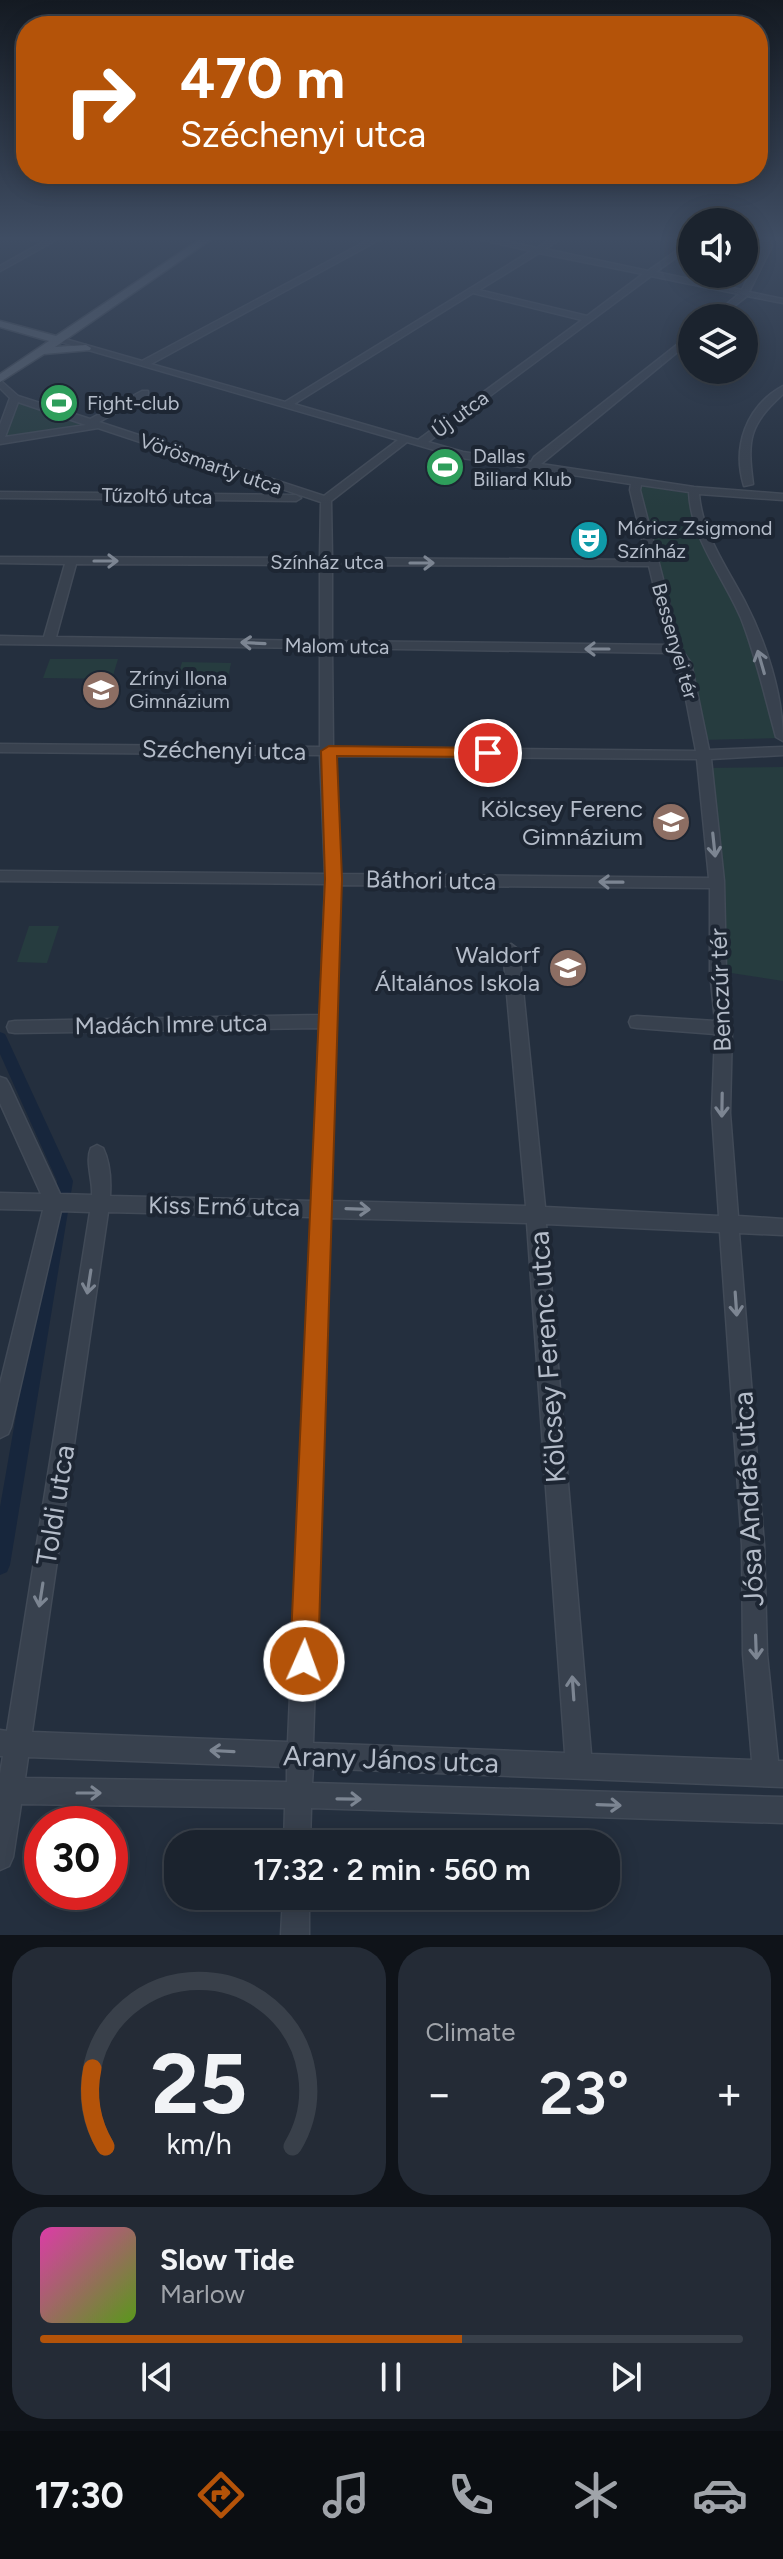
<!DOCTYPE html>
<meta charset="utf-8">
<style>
:root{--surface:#1b232e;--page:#242b36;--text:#f1f3f6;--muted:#a0a4aa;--line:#39404a;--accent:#b45309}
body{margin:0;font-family:Figtree,sans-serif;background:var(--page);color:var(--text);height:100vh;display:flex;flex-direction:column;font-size:30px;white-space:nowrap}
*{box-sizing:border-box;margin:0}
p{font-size:26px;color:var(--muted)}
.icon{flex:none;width:44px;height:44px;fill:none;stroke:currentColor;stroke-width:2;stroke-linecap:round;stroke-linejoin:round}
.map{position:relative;height:1935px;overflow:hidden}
.side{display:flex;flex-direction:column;gap:12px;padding:12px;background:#0f1319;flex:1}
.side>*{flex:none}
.guide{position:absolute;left:16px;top:16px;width:752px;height:168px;border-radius:32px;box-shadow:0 4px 20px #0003,0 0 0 2px var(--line);background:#b45309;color:#fff;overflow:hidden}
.fabs{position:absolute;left:678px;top:208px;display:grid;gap:16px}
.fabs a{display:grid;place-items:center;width:80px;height:80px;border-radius:50%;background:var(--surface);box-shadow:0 4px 20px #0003,0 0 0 2px var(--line);font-size:40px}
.speed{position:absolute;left:24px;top:1806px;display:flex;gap:16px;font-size:40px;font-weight:700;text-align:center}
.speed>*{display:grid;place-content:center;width:104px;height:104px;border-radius:50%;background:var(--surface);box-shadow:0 4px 20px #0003,0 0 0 2px var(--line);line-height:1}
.speed .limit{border:12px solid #d22;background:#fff;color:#111}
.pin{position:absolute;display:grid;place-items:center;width:68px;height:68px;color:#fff;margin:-34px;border:4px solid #fff;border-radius:50%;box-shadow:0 2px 8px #0007}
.me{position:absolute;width:88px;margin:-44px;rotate:2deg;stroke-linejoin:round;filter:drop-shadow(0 0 6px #0008)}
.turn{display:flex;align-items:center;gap:28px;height:168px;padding:0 32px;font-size:36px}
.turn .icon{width:104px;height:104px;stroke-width:2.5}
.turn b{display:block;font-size:56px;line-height:68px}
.big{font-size:60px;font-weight:600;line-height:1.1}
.side .widget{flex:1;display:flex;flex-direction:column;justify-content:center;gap:12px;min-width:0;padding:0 28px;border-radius:32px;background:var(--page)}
.side .dial{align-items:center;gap:0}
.dial svg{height:208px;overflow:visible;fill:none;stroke:var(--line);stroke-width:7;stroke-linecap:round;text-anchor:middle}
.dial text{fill:var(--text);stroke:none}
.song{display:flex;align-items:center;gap:24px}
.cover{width:96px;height:96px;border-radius:12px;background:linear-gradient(135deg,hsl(320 70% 55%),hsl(90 70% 35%))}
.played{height:8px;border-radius:4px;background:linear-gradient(90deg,var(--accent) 60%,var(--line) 60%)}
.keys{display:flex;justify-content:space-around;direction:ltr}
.heat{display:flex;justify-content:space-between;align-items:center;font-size:44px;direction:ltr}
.side .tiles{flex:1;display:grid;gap:12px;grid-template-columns:1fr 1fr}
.widget:last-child{grid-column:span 2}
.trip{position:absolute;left:164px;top:1830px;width:456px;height:80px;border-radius:32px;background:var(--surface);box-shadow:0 4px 20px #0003,0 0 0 2px var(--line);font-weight:600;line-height:80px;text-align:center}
.menu{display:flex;height:128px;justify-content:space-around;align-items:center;background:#0b0e12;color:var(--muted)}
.menu .icon{width:56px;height:56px}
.menu .on{color:var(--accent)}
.menu b{font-size:36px;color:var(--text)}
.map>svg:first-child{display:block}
.green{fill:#263c3f}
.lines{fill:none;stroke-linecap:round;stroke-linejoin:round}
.canal{fill:#17263c;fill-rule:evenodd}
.minor-casing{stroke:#414a57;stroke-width:3}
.major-casing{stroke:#414a57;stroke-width:3}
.minor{fill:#38414e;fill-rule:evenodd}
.major{fill:#56606e;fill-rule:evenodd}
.oneway{stroke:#7c8592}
.route{fill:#b45309;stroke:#753606;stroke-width:2}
.labels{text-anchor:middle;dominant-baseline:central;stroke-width:8;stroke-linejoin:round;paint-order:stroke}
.far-poi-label{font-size:20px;fill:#b4bcc9;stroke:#1d2633;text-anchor:start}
.far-street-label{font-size:20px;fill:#b4bcc9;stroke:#1d2633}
.street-label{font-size:24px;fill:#b4bcc9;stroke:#1d2633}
.poi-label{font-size:24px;fill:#b4bcc9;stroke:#1d2633;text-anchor:end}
.near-street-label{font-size:28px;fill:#b4bcc9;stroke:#1d2633}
</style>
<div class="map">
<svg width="783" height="1935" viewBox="0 0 783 1935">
<rect width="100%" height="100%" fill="#242f3e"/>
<g class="green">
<polygon points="15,398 97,425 0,438"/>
<polygon points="636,485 693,494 755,641 783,738 700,740 685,663 675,649"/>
<polygon points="50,659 118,659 112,679 43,678"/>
<polygon points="182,662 231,663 228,678 178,677"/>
<polygon points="783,767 783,981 718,971 706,768"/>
<polygon points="29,926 59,926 47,963 17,962"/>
</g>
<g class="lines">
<polygon class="canal" points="0,1032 5,1034 7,1038 73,1181 10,1565 7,1572 0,1575 0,1507 57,1181 0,1054"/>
<g class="minor-casing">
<g id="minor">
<polygon points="15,236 49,239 63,236 0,271 0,266 43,242"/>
<path d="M376,236h10l-235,128 134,38 246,-151 -65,-15h15l56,12 19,-12h9l-20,13 103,22 44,-31v6l-36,26 86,18 22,-44 -20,-5v-4l19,4 -1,-5h8l2,10 -23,46 34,7v4l-36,-7 -28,22h-9l29,-24 -88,-18 -223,166 35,10 68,10 3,-5 158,-124v7l-151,124 153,23 89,7v6l-84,-6c3,39 27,72 45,106 22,42 39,94 39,141l-7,-4c-11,-40 -20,-81 -35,-119 -18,-42 -50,-79 -52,-126l-48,-7 -1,5 41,159 10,14 18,87 74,-3v8l-72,4 13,122 2,90 6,57 -2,85 8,103 45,3v16l-44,-2 25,312 3,109 11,107h5v26l-470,-19 -1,15 471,14v26l-472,-15 -1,36h-26l1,-36 -264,-4 -8,53 -4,9 -9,4v-96l3,-18h-3v-26l7,1 83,-519 -29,-1 -50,216 -3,7 -8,4v-54l43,-174 -43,-1v-16l41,1 -41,-91v-26l6,2 3,5 51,110 32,1c1,-15 -7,-34 -1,-47l6,-3 6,3c7,14 8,32 7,48l202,5 7,-173 -304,5 -6,-1 -2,-5 2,-5 6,-1 305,-6 5,-131 -325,-3v-10l325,3 -5,-119 -320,-3v-8l320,3v-99l-320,-4v-8l44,1 21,-73 -65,-1v-6l320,1 1,-56 -223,-74 -98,16v-19l10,-27 -10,-10v-8l18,16 72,23 52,-28h6v4l-49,27 225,74 74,-56 -344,-100 4,-3 84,24zM539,253l104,21 -56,42 -108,-26zM473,293l109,27 -164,120 -124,-36zM18,402l68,23 -81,12zM407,442l55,16 169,26 -1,6 17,70 -315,-2 -1,-57zM76,564l244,1v76l-264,-4zM332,565l317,1 19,79 -336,-4zM332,648l339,5 8,10 17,88 -363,-4zM334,756l363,3 12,119 -369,-4zM340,885l370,3v83l5,50 -78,-5 -6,1 -2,5 2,5 6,1 78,6 -3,79 7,103 -174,-9 -26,-257 -8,-6 -8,6 23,256 -196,-5zM108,1212l203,5 -23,525 -256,-10zM330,1218l197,5 38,530 -252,-10zM546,1224l174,8 22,313 1,109 9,106 -161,-6zM28,1757l259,10v15l-262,-4z"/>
<path d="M783,386v8c-34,31 -36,45 -30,90l-9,2c-12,-39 2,-80 39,-100z"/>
<polygon points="0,492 296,495 301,498 296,501 0,498"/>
<polygon points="283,1896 309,1896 309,1935 281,1935"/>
</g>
</g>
<g class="major-casing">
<polygon id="major" points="205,236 216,236 55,347 86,345 91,348 90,350 44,354 0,382 0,374 49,341 0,327 0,321 56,336"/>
</g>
<use href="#minor" class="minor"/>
<use href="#major" class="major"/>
</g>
<defs><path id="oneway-shaft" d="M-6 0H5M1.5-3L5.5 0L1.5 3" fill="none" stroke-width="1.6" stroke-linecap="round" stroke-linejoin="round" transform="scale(2)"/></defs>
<g class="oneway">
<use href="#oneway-shaft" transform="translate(106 561)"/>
<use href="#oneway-shaft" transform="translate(422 563)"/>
<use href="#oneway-shaft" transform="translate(253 643) rotate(-177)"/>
<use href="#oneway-shaft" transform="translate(597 649) rotate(-180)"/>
<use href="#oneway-shaft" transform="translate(761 662) rotate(-106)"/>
<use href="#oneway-shaft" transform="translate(714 845) rotate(84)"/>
<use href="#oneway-shaft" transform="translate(611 882) rotate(-179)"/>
<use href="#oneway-shaft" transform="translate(722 1105) rotate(91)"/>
<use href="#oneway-shaft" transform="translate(358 1209) rotate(2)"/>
<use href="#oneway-shaft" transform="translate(89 1282) rotate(99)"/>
<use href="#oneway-shaft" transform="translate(736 1304) rotate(86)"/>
<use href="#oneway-shaft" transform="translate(41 1595) rotate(99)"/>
<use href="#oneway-shaft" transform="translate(756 1647) rotate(88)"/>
<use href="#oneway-shaft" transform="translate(573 1688) rotate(-94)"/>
<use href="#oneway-shaft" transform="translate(222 1751) rotate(-177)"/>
<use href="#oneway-shaft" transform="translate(89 1793)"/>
<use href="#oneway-shaft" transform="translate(349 1799) rotate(1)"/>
<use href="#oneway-shaft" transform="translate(609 1805) rotate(2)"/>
</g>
<linearGradient id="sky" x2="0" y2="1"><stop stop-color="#141a22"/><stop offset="0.47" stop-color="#3f4d63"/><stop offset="1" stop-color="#3f4d63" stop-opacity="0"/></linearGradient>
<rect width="783" height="507" fill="url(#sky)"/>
<polygon class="route" points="329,746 488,748 496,753 488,757 337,756 342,879 318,1661 313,1671 304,1675 294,1671 290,1661 325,879 321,751"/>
<defs>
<g id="stadium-disc" transform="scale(2)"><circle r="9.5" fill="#2e9e5b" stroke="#1d2633"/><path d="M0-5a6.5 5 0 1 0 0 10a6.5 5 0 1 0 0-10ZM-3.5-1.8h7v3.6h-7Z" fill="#fff"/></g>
<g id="theatre-disc" transform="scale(2)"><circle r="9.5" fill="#0f9aa8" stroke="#1d2633"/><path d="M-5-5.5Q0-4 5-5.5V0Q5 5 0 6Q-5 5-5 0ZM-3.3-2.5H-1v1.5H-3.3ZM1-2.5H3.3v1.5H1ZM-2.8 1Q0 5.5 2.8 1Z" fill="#fff"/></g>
<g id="school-disc" transform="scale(2)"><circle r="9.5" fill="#8d6e63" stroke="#1d2633"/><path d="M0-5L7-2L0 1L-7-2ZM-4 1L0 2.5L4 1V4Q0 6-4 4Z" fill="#fff"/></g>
</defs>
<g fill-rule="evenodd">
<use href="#stadium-disc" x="59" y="403"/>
<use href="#stadium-disc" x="445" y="467"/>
<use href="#theatre-disc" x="589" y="540"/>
<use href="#school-disc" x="101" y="690"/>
<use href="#school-disc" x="671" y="822"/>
<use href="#school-disc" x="568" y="968"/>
</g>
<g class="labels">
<g class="far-poi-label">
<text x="87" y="403">Fight-club</text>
<text x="473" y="456">Dallas<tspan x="473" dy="23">Biliard Klub</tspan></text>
<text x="617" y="528">Móricz Zsigmond<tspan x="617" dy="23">Színház</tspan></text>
<text x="129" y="678">Zrínyi Ilona<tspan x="129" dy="23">Gimnázium</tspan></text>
</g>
<g class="far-street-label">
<text transform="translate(460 414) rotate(-36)">Új utca</text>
<text transform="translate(211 464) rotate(19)">Vörösmarty utca</text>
<text transform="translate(157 496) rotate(1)">Tűzoltó utca</text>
<text x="327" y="562">Színház utca</text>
<text transform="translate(675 641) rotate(74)">Bessenyei tér</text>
<text transform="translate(337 646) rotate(1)">Malom utca</text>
</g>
<g class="street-label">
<text transform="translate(224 750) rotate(1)">Széchenyi utca</text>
<text transform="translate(431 880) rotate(1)">Báthori utca</text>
<text transform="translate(720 990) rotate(-92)">Benczúr tér</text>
<text transform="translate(171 1024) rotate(-1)">Madách Imre utca</text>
<text transform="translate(224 1206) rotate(1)">Kiss Ernő utca</text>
</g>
<g class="poi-label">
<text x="643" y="808">Kölcsey Ferenc<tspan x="643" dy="28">Gimnázium</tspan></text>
<text x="540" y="954">Waldorf<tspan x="540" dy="28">Általános Iskola</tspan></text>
</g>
<g class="near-street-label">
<text transform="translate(547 1357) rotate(-94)">Kölcsey Ferenc utca</text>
<text transform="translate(748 1499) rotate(-93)">Jósa András utca</text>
<text transform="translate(55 1505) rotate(-81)">Toldi utca</text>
<text transform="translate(391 1759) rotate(2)">Arany János utca</text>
</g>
</g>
</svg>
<div class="fabs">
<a><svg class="icon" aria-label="sound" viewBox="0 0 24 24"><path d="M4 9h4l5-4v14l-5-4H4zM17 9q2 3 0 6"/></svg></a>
<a><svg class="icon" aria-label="layers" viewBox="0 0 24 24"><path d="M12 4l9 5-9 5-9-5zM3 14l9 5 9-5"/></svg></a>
</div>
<div class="speed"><div class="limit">30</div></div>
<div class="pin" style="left:488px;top:753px;background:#d93025"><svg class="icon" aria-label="arrive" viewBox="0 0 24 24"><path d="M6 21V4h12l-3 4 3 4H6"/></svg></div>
<svg class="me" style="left:304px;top:1661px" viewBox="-20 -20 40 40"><circle r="17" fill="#b45309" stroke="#fff" stroke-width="3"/><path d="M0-11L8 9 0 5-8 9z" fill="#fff"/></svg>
<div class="trip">17:32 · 2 min · 560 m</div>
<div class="guide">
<div class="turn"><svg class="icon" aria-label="right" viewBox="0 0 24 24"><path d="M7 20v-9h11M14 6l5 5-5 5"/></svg><div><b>470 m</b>Széchenyi utca</div></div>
</div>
</div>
<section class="side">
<div class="tiles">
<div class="widget dial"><svg viewBox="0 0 100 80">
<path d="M14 69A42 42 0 1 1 86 69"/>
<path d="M14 69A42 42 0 0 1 9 39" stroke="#b45309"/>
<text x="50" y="56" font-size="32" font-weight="700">25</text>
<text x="50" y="72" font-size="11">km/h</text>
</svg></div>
<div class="widget"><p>Climate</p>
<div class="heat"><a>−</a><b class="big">23°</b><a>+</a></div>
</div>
<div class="widget">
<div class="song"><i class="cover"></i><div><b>Slow Tide</b><p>Marlow</p></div></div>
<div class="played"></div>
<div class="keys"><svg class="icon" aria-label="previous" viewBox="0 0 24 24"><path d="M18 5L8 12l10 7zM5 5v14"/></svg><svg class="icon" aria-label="pause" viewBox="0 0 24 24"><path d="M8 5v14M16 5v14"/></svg><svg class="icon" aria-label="next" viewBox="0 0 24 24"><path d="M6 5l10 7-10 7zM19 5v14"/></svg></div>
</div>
</div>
</section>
<nav class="menu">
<b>17:30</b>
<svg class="icon on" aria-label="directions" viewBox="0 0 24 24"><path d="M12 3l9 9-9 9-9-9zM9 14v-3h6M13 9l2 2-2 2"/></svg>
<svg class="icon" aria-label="music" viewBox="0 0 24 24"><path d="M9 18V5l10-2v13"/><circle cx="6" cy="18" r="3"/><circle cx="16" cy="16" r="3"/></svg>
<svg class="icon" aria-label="phone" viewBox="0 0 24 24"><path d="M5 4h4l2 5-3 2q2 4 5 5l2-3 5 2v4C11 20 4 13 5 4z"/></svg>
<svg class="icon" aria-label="climate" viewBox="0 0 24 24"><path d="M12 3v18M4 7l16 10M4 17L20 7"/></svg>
<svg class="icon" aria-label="car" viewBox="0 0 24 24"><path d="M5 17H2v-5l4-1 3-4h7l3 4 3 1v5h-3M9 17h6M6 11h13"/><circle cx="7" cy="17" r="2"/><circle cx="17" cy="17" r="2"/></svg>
</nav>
